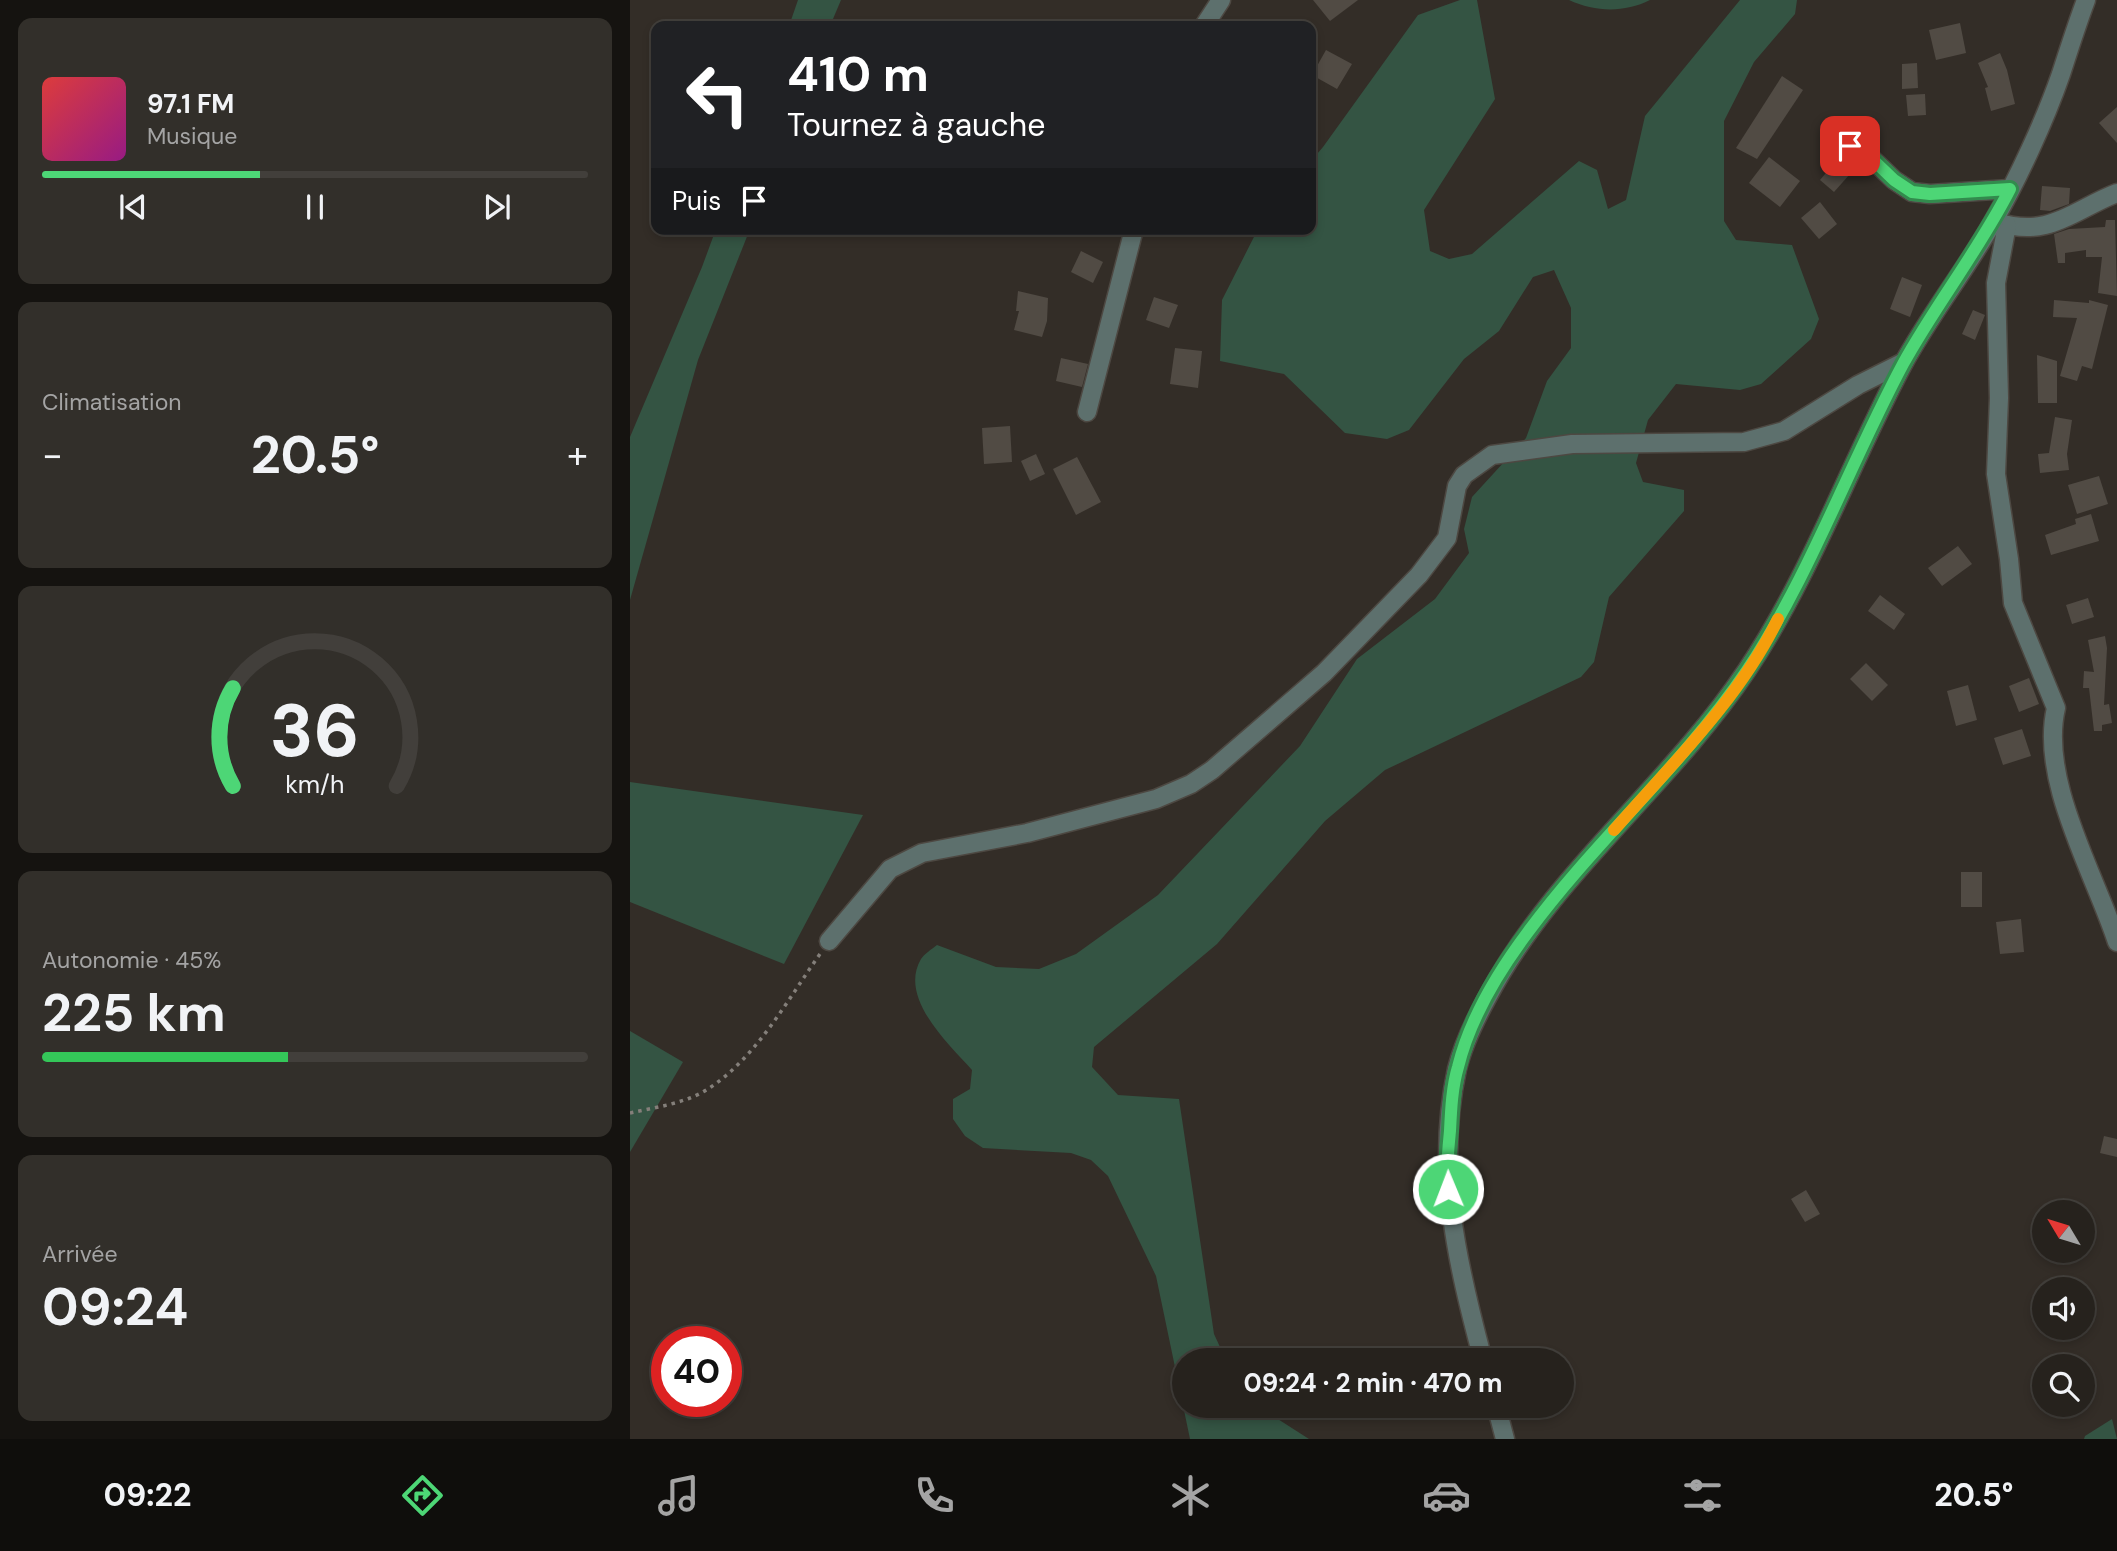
<!DOCTYPE html>
<html lang="fr">
<meta charset="utf-8">
<style>
:root{--surface:#26221d;--page:#322f2a;--text:#f1f3f6;--muted:#a4a4a4;--line:#423f3b;--accent:#4dd676}
body{margin:0;font-family:"DM Sans",sans-serif;background:var(--page);color:var(--text);height:100vh;display:flex;flex-direction:column;font-size:26px;white-space:nowrap}
*{box-sizing:border-box;margin:0}
p{font-size:23px;color:var(--muted)}
.icon{flex:none;width:38px;height:38px;fill:none;stroke:currentColor;stroke-width:2;stroke-linecap:round;stroke-linejoin:round}
.map{position:relative;flex:1;overflow:hidden}
.side{display:flex;flex-direction:column;gap:18px;padding:18px;background:#151310;width:630px}
.side>*{flex:none}
.hud{position:absolute;left:21px;top:21px;width:665px;height:214px;border-radius:14px;box-shadow:0 4px 10px #0003,0 0 0 2px var(--line);background:#202124;color:#fff;overflow:hidden}
.needle{width:46px;rotate:308deg}
.buttons{position:absolute;left:1402px;top:1200px;display:grid;gap:14px}
.buttons a{display:grid;place-items:center;width:63px;height:63px;border-radius:50%;background:var(--surface);box-shadow:0 4px 10px #0003,0 0 0 2px var(--line);font-size:35px}
.speed{position:absolute;left:21px;top:1326px;display:flex;gap:14px;font-size:35px;font-weight:700;text-align:center}
.speed>*{display:grid;place-content:center;width:91px;height:91px;border-radius:50%;background:var(--surface);box-shadow:0 4px 10px #0003,0 0 0 2px var(--line);line-height:1}
.speed .limit{border:10px solid #d22;background:#fff;color:#111}
.pin{position:absolute;display:grid;place-items:center;width:60px;height:60px;color:#fff;margin:-30px;border-radius:14px;box-shadow:0 4px 10px #0006}
.me{position:absolute;width:77px;margin:-38px;rotate:359deg;stroke-linejoin:round;filter:drop-shadow(0 0 5px #0008)}
.turn{display:flex;align-items:center;gap:24px;height:147px;padding:0 21px;font-size:32px}
.turn .icon{width:91px;height:91px;stroke-width:2.5}
.turn b{display:block;font-size:49px;line-height:60px}
.then{display:flex;align-items:center;height:66px;padding:0 21px;background:#0003;gap:14px;font-size:26px}
.big{font-size:52px;font-weight:700;line-height:1.1}
.side .card{flex:1;display:flex;flex-direction:column;justify-content:center;gap:10px;min-width:0;padding:0 24px;border-radius:14px;background:var(--page)}
.side .dial{align-items:center;gap:0}
.dial svg{height:182px;overflow:visible;fill:none;stroke:var(--line);stroke-width:7;stroke-linecap:round;text-anchor:middle}
.dial text{fill:var(--text);stroke:none}
.song{display:flex;align-items:center;gap:21px}
.cover{width:84px;height:84px;border-radius:10px;background:linear-gradient(135deg,hsl(0 70% 55%),hsl(310 70% 35%))}
.played{height:7px;border-radius:4px;background:linear-gradient(90deg,var(--accent) 40%,var(--line) 40%)}
.keys{display:flex;justify-content:space-around;direction:ltr}
.heat{display:flex;justify-content:space-between;align-items:center;font-size:38px;direction:ltr}
.charge{height:10px;border-radius:5px;background:linear-gradient(90deg,#34c759 45%,var(--line) 0)}
.trip{position:absolute;left:542px;top:1348px;width:402px;height:70px;border-radius:35px;background:var(--surface);box-shadow:0 4px 10px #0003,0 0 0 2px var(--line);font-weight:700;line-height:70px;text-align:center}
.dock{display:flex;height:112px;justify-content:space-around;align-items:center;background:#0f0e0c;color:var(--muted)}
.dock .icon{width:49px;height:49px}
.dock .current{color:var(--accent)}
.dock b{font-size:32px;color:var(--text)}
main{display:flex;flex:1;min-height:0}
.map>svg:first-child{display:block}
.green{fill:#345443}
.building{fill:#514b44}
.lines{fill:none;stroke-linecap:round;stroke-linejoin:round}
.minor-casing{stroke:#4d4842;stroke-width:21}
.tertiary-casing{stroke:#4d4842;stroke-width:21}
.path{stroke:#847f7a;stroke-width:3.5;stroke-dasharray:3.5 5;stroke-linecap:butt}
.minor{stroke:#5d706d;stroke-width:18}
.tertiary{stroke:#5d706d;stroke-width:18}
.route-casing{stroke:#328b4d;stroke-width:18}
.route{stroke:#4dd676;stroke-width:12}
.slow{stroke:#f59e0b;stroke-width:12}
</style>
<main>
<section class="side">
<div class="card">
<div class="song"><i class="cover"></i><div><b>97.1 FM</b><p>Musique</p></div></div>
<div class="played"></div>
<div class="keys"><svg class="icon" aria-label="previous" viewBox="0 0 24 24"><path d="M18 5L8 12l10 7zM5 5v14"/></svg><svg class="icon" aria-label="pause" viewBox="0 0 24 24"><path d="M8 5v14M16 5v14"/></svg><svg class="icon" aria-label="next" viewBox="0 0 24 24"><path d="M6 5l10 7-10 7zM19 5v14"/></svg></div>
</div>
<div class="card"><p>Climatisation</p>
<div class="heat"><a>−</a><b class="big">20.5°</b><a>+</a></div>
</div>
<div class="card dial"><svg viewBox="0 0 100 80">
<path d="M14 69A42 42 0 1 1 86 69"/>
<path d="M14 69A42 42 0 0 1 14 26" stroke="#4dd676"/>
<text x="50" y="56" font-size="32" font-weight="700">36</text>
<text x="50" y="72" font-size="11">km/h</text>
</svg></div>
<div class="card"><p>Autonomie · 45%</p><b class="big">225 km</b><div class="charge"></div></div>
<div class="card"><p>Arrivée</p><b class="big">09:24</b></div>
</section>
<div class="map">
<svg width="1487" height="1439" viewBox="0 0 1487 1439">
<rect width="100%" height="100%" fill="#332d27"/>
<g class="green">
<polygon points="168,0 211,0 200,26 159,26"/>
<path d="M830,0h17l18,99 -71,111 6,41 19,8 23,-5 107,-93 18,9 11,39 18,-9 19,-84 95,-116h57l-2,14 -41,48 -30,59v100l12,19 56,5 27,74 -8,20 -50,45 -21,6 -64,-6 -28,36 -12,43 7,19 41,8v21l-75,86 -15,65 -13,15 -196,93 -60,51 -108,123 -123,103 -2,20 26,28 61,4 35,235 12,26h-41v45h77l8,9 39,25h-119l-34,-163 -48,-100 -17,-16 -20,-7 -88,-5 -18,-12 -12,-17v-20l17,-10 2,-19c-23,-26 -74,-72 -51,-111 3,-5 11,-10 16,-14l59,22 43,2 37,-15 82,-59 142,-149 57,-87 78,-60 34,-46 -5,-24 8,-32 54,-59 21,-57 24,-33v-40l-17,-38 -21,7 -34,54 -35,28 -55,71 -22,9 -42,-6 -61,-59 -64,-13 2,-61 36,-71h53v-68l12,-14 95,-132z"/>
<path d="M939,0h81c-26,13 -55,12 -81,0z"/>
<polygon points="86,229 120,229 68,360 0,600 0,437 72,267"/>
<polygon points="0,782 233,815 154,964 0,902"/>
<polygon points="0,1031 53,1062 0,1152"/>
<polygon points="1482,1419 1487,1439 1454,1439 1455,1436"/>
</g>
<g class="building">
<polygon points="683,0 728,0 700,21"/>
<polygon points="1330,23 1336,53 1306,60 1299,30"/>
<polygon points="696,50 722,64 707,89 682,75"/>
<polygon points="1370,53 1377,70 1385,104 1361,111 1355,88 1358,87 1348,63"/>
<polygon points="1287,63 1288,88 1272,89 1272,64"/>
<polygon points="1152,76 1173,90 1127,159 1106,148"/>
<polygon points="1295,94 1296,115 1278,116 1276,95"/>
<polygon points="1487,107 1487,143 1469,123"/>
<polygon points="1139,157 1170,181 1150,207 1119,183"/>
<polygon points="1206,161 1220,174 1204,192 1190,180"/>
<polygon points="1412,186 1440,188 1439,204 1420,211 1410,210"/>
<polygon points="1190,202 1207,224 1189,239 1171,218"/>
<polygon points="1476,220 1485,220 1487,296 1468,293 1472,257 1456,257 1456,250 1435,253 1435,263 1428,263 1424,234 1439,229 1475,227"/>
<polygon points="451,251 473,262 463,283 441,272"/>
<polygon points="1272,277 1292,285 1280,317 1260,309"/>
<polygon points="388,291 418,298 417,321 412,337 384,330 389,311 386,311"/>
<polygon points="524,297 548,305 539,328 516,320"/>
<polygon points="1424,300 1459,303 1459,300 1478,305 1462,369 1452,366 1447,381 1430,376 1447,318 1423,317"/>
<polygon points="1343,310 1355,315 1345,340 1332,334"/>
<polygon points="545,348 572,351 568,388 540,384"/>
<polygon points="1407,355 1427,361 1427,403 1408,403"/>
<polygon points="431,358 458,364 452,387 426,381"/>
<polygon points="1425,417 1442,420 1437,454 1439,470 1410,473 1408,454 1419,453"/>
<polygon points="380,426 382,462 354,464 352,428"/>
<polygon points="406,454 415,474 400,481 391,461"/>
<polygon points="447,457 471,502 446,515 423,469"/>
<polygon points="1469,476 1478,504 1447,514 1438,485"/>
<polygon points="1461,514 1469,541 1421,555 1415,535 1446,524 1445,519"/>
<polygon points="1328,546 1342,564 1312,586 1298,568"/>
<polygon points="1250,595 1275,614 1264,630 1238,611"/>
<polygon points="1458,598 1464,617 1442,624 1436,605"/>
<polygon points="1475,636 1477,648 1474,705 1479,704 1482,723 1472,725 1472,731 1464,731 1459,688 1453,688 1454,671 1464,672 1458,640"/>
<polygon points="1236,663 1258,685 1242,701 1220,679"/>
<polygon points="1399,678 1409,704 1389,712 1379,686"/>
<polygon points="1338,685 1347,720 1326,726 1317,691"/>
<polygon points="1392,729 1401,756 1373,765 1364,738"/>
<rect x="1331" y="872" width="21" height="35"/>
<polygon points="1391,919 1394,952 1370,954 1366,922"/>
<polygon points="1474,1136 1487,1139 1487,1157 1470,1153"/>
<polygon points="1176,1190 1190,1214 1175,1222 1161,1199"/>
</g>
<g class="lines">
<g class="minor-casing">
<g id="minor">
<polyline points="574,26 591,0"/>
<polyline points="1220,146 1239,156 1264,180 1282,192 1300,194 1380,189"/>
<path d="M1367,222c52,17 76,-12 120,-29"/>
<path d="M1377,225l-11,58 3,115 -3,76 13,85 4,44 43,105c-17,72 39,166 61,234"/>
<polyline points="457,412 504,229"/>
<polyline points="199,941 260,869 292,853 397,833 526,799 561,784 582,770 694,673 789,575 817,538 827,486 834,475 862,455 942,444 1114,442 1154,431 1228,385 1274,362"/>
</g>
</g>
<g class="tertiary-casing">
<g id="tertiary">
<path d="M853,1360c-26,-97 -48,-190 -26,-291 6,-25 18,-49 30,-71 66,-125 182,-211 260,-328 63,-94 102,-204 155,-304 27,-50 63,-95 91,-144 25,-43 52,-102 68,-148 8,-25 16,-50 25,-74"/>
<polyline points="866,1405 875,1439"/>
</g>
</g>
<path class="path" d="M0,1113c27,-6 58,-10 81,-26 47,-32 77,-88 109,-133"/>
<use href="#minor" class="minor"/>
<use href="#tertiary" class="tertiary"/>
</g>
<g class="lines">
<g class="route-casing">
<path id="route" d="M818,1189c-2,-20 0,-38 2,-58 1,-21 2,-44 8,-64 12,-49 40,-95 70,-135 67,-91 154,-166 218,-260 64,-96 103,-207 157,-308 33,-60 76,-114 107,-175l-80,5 -18,-2 -18,-12 -25,-24 -19,-10"/>
</g>
<use href="#route" class="route"/>
<path class="slow" d="M984,830c58,-66 125,-131 164,-211"/>
</g>
</svg>
<div class="buttons">
<a><svg class="needle" viewBox="-14 -14 28 28"><path d="M0-13l5 13h-10z" fill="#e53935"/><path d="M0 13l5-13h-10z" fill="#a4a4a4"/></svg></a>
<a><svg class="icon" aria-label="sound" viewBox="0 0 24 24"><path d="M4 9h4l5-4v14l-5-4H4zM17 9q2 3 0 6"/></svg></a>
<a><svg class="icon" aria-label="search" viewBox="0 0 24 24"><circle cx="10" cy="10" r="6"/><path d="M15 15l6 6"/></svg></a>
</div>
<div class="speed"><div class="limit">40</div></div>
<div class="pin" style="left:1220px;top:146px;background:#d93025"><svg class="icon" aria-label="arrive" viewBox="0 0 24 24"><path d="M6 21V4h12l-3 4 3 4H6"/></svg></div>
<svg class="me" style="left:818px;top:1189px" viewBox="-20 -20 40 40"><circle r="17" fill="#4dd676" stroke="#fff" stroke-width="3"/><path d="M0-11L8 9 0 5-8 9z" fill="#fff"/></svg>
<div class="trip">09:24 · 2 min · 470 m</div>
<div class="hud">
<div class="turn"><svg class="icon" aria-label="left" viewBox="0 0 24 24"><path d="M17 20v-9H6M10 6l-5 5 5 5"/></svg><div><b>410 m</b>Tournez à gauche</div></div>
<div class="then">Puis<svg class="icon" aria-label="arrive" viewBox="0 0 24 24"><path d="M6 21V4h12l-3 4 3 4H6"/></svg></div>
</div>
</div>
</main>
<nav class="dock">
<b>09:22</b>
<svg class="icon current" aria-label="directions" viewBox="0 0 24 24"><path d="M12 3l9 9-9 9-9-9zM9 14v-3h6M13 9l2 2-2 2"/></svg>
<svg class="icon" aria-label="music" viewBox="0 0 24 24"><path d="M9 18V5l10-2v13"/><circle cx="6" cy="18" r="3"/><circle cx="16" cy="16" r="3"/></svg>
<svg class="icon" aria-label="phone" viewBox="0 0 24 24"><path d="M5 4h4l2 5-3 2q2 4 5 5l2-3 5 2v4C11 20 4 13 5 4z"/></svg>
<svg class="icon" aria-label="climate" viewBox="0 0 24 24"><path d="M12 3v18M4 7l16 10M4 17L20 7"/></svg>
<svg class="icon" aria-label="car" viewBox="0 0 24 24"><path d="M5 17H2v-5l4-1 3-4h7l3 4 3 1v5h-3M9 17h6M6 11h13"/><circle cx="7" cy="17" r="2"/><circle cx="17" cy="17" r="2"/></svg>
<svg class="icon" aria-label="filters" viewBox="0 0 24 24"><path d="M4 7h16M4 17h16"/><circle cx="9" cy="7" r="2"/><circle cx="15" cy="17" r="2"/></svg>
<b>20.5°</b>
</nav>
